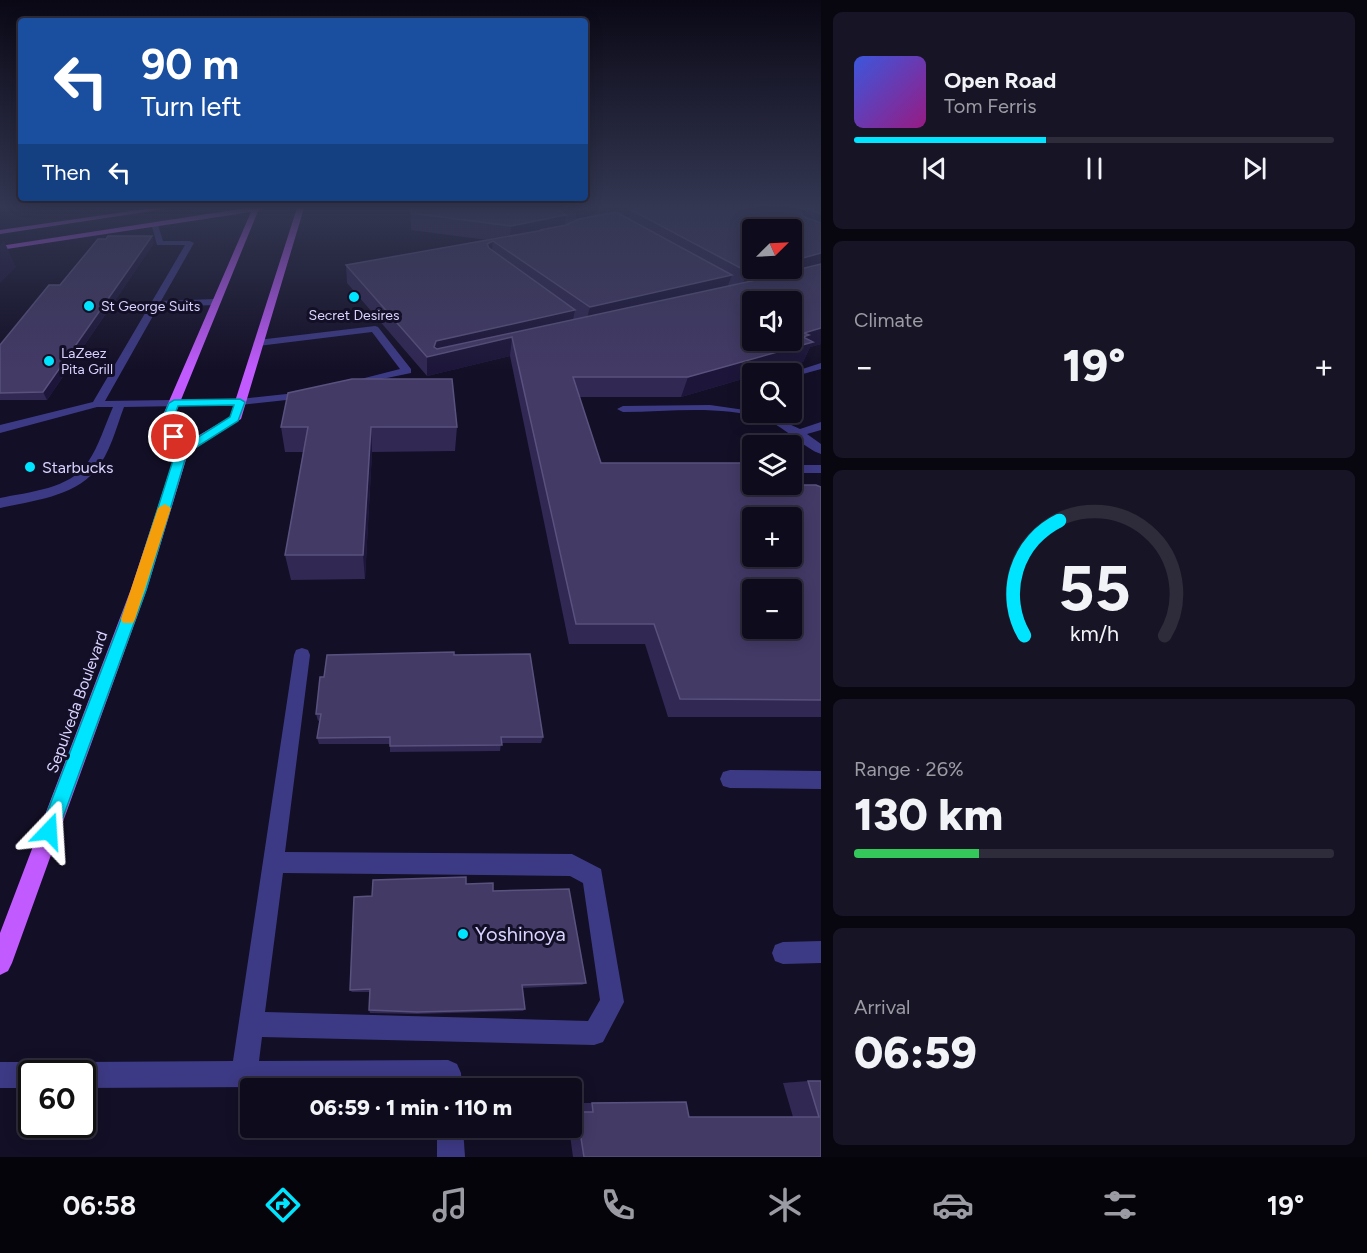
<!DOCTYPE html>
<meta charset="utf-8">
<style>
:root{--surface:#0e0b1c;--page:#171425;--text:#f1f3f6;--muted:#9b9ba3;--line:#2e2b3b;--accent:#00e5ff}
body{margin:0;font-family:Figtree,sans-serif;background:var(--page);color:var(--text);height:100vh;display:flex;flex-direction:column;font-size:22px;white-space:nowrap}
*{box-sizing:border-box;margin:0}
p{font-size:20px;color:var(--muted)}
.icon{flex:none;width:33px;height:33px;fill:none;stroke:currentColor;stroke-width:2;stroke-linecap:round;stroke-linejoin:round}
.map{position:relative;flex:1;overflow:hidden}
.side{display:flex;flex-direction:column;gap:12px;padding:12px;background:#08060f;width:546px}
.side>*{flex:none}
.banner{position:absolute;left:18px;top:18px;width:570px;height:183px;border-radius:6px;box-shadow:0 3px 15px #0003,0 0 0 2px var(--line);background:#1a4fa0;color:#fff;overflow:hidden}
.needle{width:39px;rotate:66deg}
.controls{position:absolute;left:742px;top:219px;display:grid;gap:12px}
.controls a{display:grid;place-items:center;width:60px;height:60px;border-radius:6px;background:var(--surface);box-shadow:0 3px 15px #0003,0 0 0 2px var(--line);font-size:30px}
.speed{position:absolute;left:18px;top:1060px;display:flex;gap:12px;font-size:30px;font-weight:700;text-align:center}
.speed>*{display:grid;place-content:center;width:78px;height:78px;border-radius:50%;background:var(--surface);box-shadow:0 3px 15px #0003,0 0 0 2px var(--line);line-height:1}
.speed .limit{border:3px solid #111;border-radius:9px;background:#fff;color:#111}
.pin{position:absolute;display:grid;place-items:center;width:51px;height:51px;color:#fff;margin:-26px;border:3px solid #fff;border-radius:50%;box-shadow:0 2px 6px #0007}
.me{position:absolute;width:66px;margin:-33px;rotate:20deg;stroke-linejoin:round;filter:drop-shadow(0 0 4px #0008)}
.turn{display:flex;align-items:center;gap:21px;height:126px;padding:0 24px;font-size:27px}
.turn .icon{width:78px;height:78px;stroke-width:2.5}
.turn b{display:block;font-size:42px;line-height:51px}
.then{display:flex;align-items:center;height:57px;padding:0 24px;background:#0003;gap:12px;font-size:22px}
.big{font-size:45px;font-weight:800;line-height:1.1}
.side .tile{flex:1;display:flex;flex-direction:column;justify-content:center;gap:9px;min-width:0;padding:0 21px;border-radius:9px;background:var(--page)}
.side .dial{align-items:center;gap:0}
.dial svg{height:156px;overflow:visible;fill:none;stroke:var(--line);stroke-width:7;stroke-linecap:round;text-anchor:middle}
.dial text{fill:var(--text);stroke:none}
.song{display:flex;align-items:center;gap:18px}
.cover{width:72px;height:72px;border-radius:9px;background:linear-gradient(135deg,hsl(230 70% 55%),hsl(310 70% 35%))}
.played{height:6px;border-radius:3px;background:linear-gradient(90deg,var(--accent) 40%,var(--line) 40%)}
.keys{display:flex;justify-content:space-around;direction:ltr}
.heat{display:flex;justify-content:space-between;align-items:center;font-size:33px;direction:ltr}
.charge{height:9px;border-radius:4px;background:linear-gradient(90deg,#34c759 26%,var(--line) 0)}
.trip{position:absolute;left:240px;top:1078px;width:342px;height:60px;border-radius:6px;background:var(--surface);box-shadow:0 3px 15px #0003,0 0 0 2px var(--line);font-weight:800;line-height:60px;text-align:center}
.menu{display:flex;height:96px;justify-content:space-around;align-items:center;background:#06040b;color:var(--muted)}
.menu .icon{width:42px;height:42px}
.menu .active{color:var(--accent)}
.menu b{font-size:27px;color:var(--text)}
main{display:flex;flex:1;min-height:0}
.map>svg:first-child{display:block}
.lines{fill:none;stroke-linecap:round;stroke-linejoin:round}
.lane{fill:#3d3a85;fill-rule:evenodd}
.street{fill:#3d3a85;fill-rule:evenodd}
.primary{fill:#c25bff;fill-rule:evenodd}
.wall{fill:#312854}
.shaded-wall{fill:#1d163a}
.building{fill:#433a66;stroke:#5a527e;stroke-width:1.5;fill-rule:evenodd}
.route{fill:#00e5ff;stroke:#0095a6;stroke-width:1.5}
.slow{fill:#f59e0b}
.poi-dot{fill:#00e5ff;stroke:#130f26;stroke-width:2}
.labels{text-anchor:middle;dominant-baseline:central;stroke-width:6;stroke-linejoin:round;paint-order:stroke}
.far-poi-label{font-size:14px;fill:#d9d4ff;stroke:#130f26;text-anchor:start}
.poi-label{font-size:16px;fill:#d9d4ff;stroke:#130f26;text-anchor:start}
.street-label{font-size:16px;fill:#d9d4ff;stroke:#130f26}
.near-poi-label{font-size:20px;fill:#d9d4ff;stroke:#130f26;text-anchor:start}
</style>
<main>
<div class="map">
<svg width="821" height="1157" viewBox="0 0 821 1157">
<rect width="100%" height="100%" fill="#130f26"/>
<g class="lines">
<g class="lane">
<path d="M151,223l7,2 5,16h27l4,2 -33,58 54,-2 5,3 -5,3 -57,2 -53,94 135,-2 65,-7 6,3 -6,3 -65,7 -116,2c-8,21 -14,47 -29,64 -22,26 -64,30 -95,37v-10c28,-6 71,-9 88,-36 11,-16 17,-37 25,-55h-16l-97,26v-8l93,-23 92,-157h-28z"/>
<polygon points="375,326 378,327 411,369 411,373 353,385 353,381 400,369 372,332 258,346 253,343 258,340"/>
<polygon points="821,363 821,369 792,377 792,374 787,374"/>
<path d="M710,405l55,8 35,16 21,-7v8l-14,4 14,10v10c-16,-5 -36,-27 -55,-34 -44,-16 -97,-8 -143,-8l-6,-3 6,-3z"/>
<polygon points="726,465 753,465 753,473 722,472 720,469 722,466"/>
<rect x="792" y="465" width="29" height="8"/>
<path d="M302,648l6,2 2,5 -25,197 287,2 29,15 23,133 -21,40 -9,3 -332,-8 -3,24 189,-1 9,4 4,9 1,16h-26v-3l-354,2v-14h-12l3,-8 9,-4 151,-1 61,-406 2,-5zM283,873l287,3 13,7 17,117 -12,21 -323,-9z"/>
<polygon points="0,1062 32,1062 41,1066 44,1074 32,1074 32,1088 0,1088"/>
<polygon points="437,1128 463,1128 465,1157 437,1157"/>
</g>
<g class="street">
<polygon points="730,770 821,771 821,789 730,788 723,786 720,779 723,772"/>
<polygon points="821,941 821,963 783,964 775,961 772,953 775,945 783,942"/>
</g>
<g class="primary">
<polygon points="152,208 172,208 0,234 0,230"/>
<polygon points="246,208 265,208 258,211 172,422 184,444 230,417 297,208 304,208 241,419 188,453 147,589 12,963 8,971 0,975 0,933 131,589 176,451 160,422 251,212 0,250 0,246"/>
</g>
</g>
<g class="wall">
<polygon points="411,208 821,208 821,344 810,347 803,362 753,374 753,376 681,397 579,397 601,463 753,485 821,487 821,717 668,717 645,644 569,644 510,356 427,376 347,283 346,265 488,240 411,230"/>
<polygon points="154,243 47,400 0,400 0,345 60,285"/>
<polygon points="281,427 457,427 455,451 372,452 365,579 291,580 285,555 303,452 285,452"/>
<polygon points="454,655 543,737 541,743 501,743 500,751 390,752 390,744 319,744 317,738 320,720 318,721 316,714"/>
<polygon points="466,884 493,891 586,983 582,985 522,988 525,1009 523,1011 417,1014 370,1013 369,1010 370,992 352,992 350,990 372,896"/>
<polygon points="808,1081 821,1081 821,1157 573,1157 569,1128 572,1128 572,1112 582,1112 580,1103 592,1103 689,1117 793,1117 783,1083"/>
</g>
<g class="shaded-wall">
<polygon points="588,208 669,208 631,210 630,216 574,227 577,210"/>
<polygon points="566,215 564,232 540,230 539,237 509,243 511,226"/>
<polygon points="152,236 154,243 47,400 43,392"/>
<polygon points="4,241 16,267 0,283 0,245"/>
<polygon points="493,241 491,258 487,244"/>
<polygon points="821,253 821,268 740,290 748,272 760,268 792,268 792,261"/>
<polygon points="732,275 725,293 585,326 590,307"/>
<polygon points="575,310 571,329 512,337 510,356 427,376 427,357 434,347 436,341"/>
<polygon points="821,328 821,344 810,347 803,362 761,374 753,374 753,376 681,397 688,377 804,333"/>
<polygon points="371,427 372,452 365,579 363,555"/>
</g>
<g class="building">
<polygon points="411,208 554,208 566,215 511,226 411,213"/>
<polygon points="574,208 588,208 577,210"/>
<polygon points="637,208 803,208 801,210 802,216 821,223 821,253 792,261 792,230 753,230 753,268 760,268 748,272 631,210"/>
<polygon points="806,208 821,208 821,214"/>
<path d="M616,212l116,63 -142,32 -97,-66 -6,3 2,4 86,62 -139,31 -2,6 3,2 310,-67 74,-18v64l-17,5 5,2 -6,2 10,5 -125,35h-115l28,86h140l12,22h63l5,2v213l-141,-1 -26,-75h-78l-64,-287 -85,20 -81,-92 198,-35h-4l26,-5 13,-6zM753,302h39v38h-39zM753,518h39v38h-39zM753,590h39v38h-39z"/>
<polygon points="108,236 152,236 43,392 0,393 0,345 49,285 60,285 98,239 106,239"/>
<polygon points="352,379 452,379 457,427 371,427 363,555 285,555 308,427 281,427 288,393"/>
<polygon points="454,652 454,655 530,654 543,737 501,737 502,745 390,746 390,737 317,738 321,714 316,714 320,677 324,677 327,655"/>
<polygon points="466,877 466,884 493,883 493,891 569,889 586,983 522,985 525,1009 417,1012 369,1010 370,989 350,990 354,897 372,896 373,880"/>
<polygon points="808,1081 821,1081 821,1157 584,1157 577,1112 593,1112 592,1103 686,1102 689,1117 819,1117"/>
</g>
<linearGradient id="sky" x2="0" y2="1"><stop stop-color="#0a0815"/><stop offset="0.56" stop-color="#333752"/><stop offset="1" stop-color="#333752" stop-opacity="0"/></linearGradient>
<rect width="821" height="370" fill="url(#sky)"/>
<polygon class="route" points="240,399 245,402 238,421 187,453 146,590 58,831 56,838 49,841 43,838 40,831 132,590 176,451 230,417 234,405 178,406 172,422 180,437 174,440 170,439 161,422 169,403 174,400"/>
<polygon class="slow" points="165,504 171,508 135,619 133,623 123,623 121,619 158,508"/>
<g class="poi-dot">
<circle cx="354" cy="297" r="6"/>
<circle cx="89" cy="306" r="6"/>
<circle cx="49" cy="361" r="6"/>
<circle cx="30" cy="467" r="6"/>
<circle cx="463" cy="934" r="6"/>
</g>
<g class="labels">
<g class="far-poi-label">
<text x="101" y="306">St George Suits</text>
<text x="354" y="315" text-anchor="middle">Secret Desires</text>
<text x="61" y="353">LaZeez<tspan x="61" dy="16">Pita Grill</tspan></text>
</g>
<g class="poi-label">
<text x="42" y="467">Starbucks</text>
</g>
<g class="street-label">
<text transform="translate(77 702) rotate(-70)">Sepulveda Boulevard</text>
</g>
<g class="near-poi-label">
<text x="475" y="934">Yoshinoya</text>
</g>
</g>
</svg>
<div class="controls">
<a><svg class="needle" viewBox="-14 -14 28 28"><path d="M0-13l5 13h-10z" fill="#e53935"/><path d="M0 13l5-13h-10z" fill="#9b9ba3"/></svg></a>
<a><svg class="icon" aria-label="sound" viewBox="0 0 24 24"><path d="M4 9h4l5-4v14l-5-4H4zM17 9q2 3 0 6"/></svg></a>
<a><svg class="icon" aria-label="search" viewBox="0 0 24 24"><circle cx="10" cy="10" r="6"/><path d="M15 15l6 6"/></svg></a>
<a><svg class="icon" aria-label="layers" viewBox="0 0 24 24"><path d="M12 4l9 5-9 5-9-5zM3 14l9 5 9-5"/></svg></a>
<a>+</a>
<a>−</a>
</div>
<div class="speed"><div class="limit">60</div></div>
<div class="pin" style="left:174px;top:437px;background:#d93025"><svg class="icon" aria-label="arrive" viewBox="0 0 24 24"><path d="M6 21V4h12l-3 4 3 4H6"/></svg></div>
<svg class="me" style="left:49px;top:831px" viewBox="-20 -20 40 40"><path d="M0-17L14 15 0 8-14 15z" fill="#00e5ff" stroke="#fff" stroke-width="4"/></svg>
<div class="trip">06:59 · 1 min · 110 m</div>
<div class="banner">
<div class="turn"><svg class="icon" aria-label="left" viewBox="0 0 24 24"><path d="M17 20v-9H6M10 6l-5 5 5 5"/></svg><div><b>90 m</b>Turn left</div></div>
<div class="then">Then<svg class="icon" aria-label="left" viewBox="0 0 24 24"><path d="M17 20v-9H6M10 6l-5 5 5 5"/></svg></div>
</div>
</div>
<section class="side">
<div class="tile">
<div class="song"><i class="cover"></i><div><b>Open Road</b><p>Tom Ferris</p></div></div>
<div class="played"></div>
<div class="keys"><svg class="icon" aria-label="previous" viewBox="0 0 24 24"><path d="M18 5L8 12l10 7zM5 5v14"/></svg><svg class="icon" aria-label="pause" viewBox="0 0 24 24"><path d="M8 5v14M16 5v14"/></svg><svg class="icon" aria-label="next" viewBox="0 0 24 24"><path d="M6 5l10 7-10 7zM19 5v14"/></svg></div>
</div>
<div class="tile"><p>Climate</p>
<div class="heat"><a>−</a><b class="big">19°</b><a>+</a></div>
</div>
<div class="tile dial"><svg viewBox="0 0 100 80">
<path d="M14 69A42 42 0 1 1 86 69"/>
<path d="M14 69A42 42 0 0 1 32 10" stroke="#00e5ff"/>
<text x="50" y="56" font-size="32" font-weight="700">55</text>
<text x="50" y="72" font-size="11">km/h</text>
</svg></div>
<div class="tile"><p>Range · 26%</p><b class="big">130 km</b><div class="charge"></div></div>
<div class="tile"><p>Arrival</p><b class="big">06:59</b></div>
</section>
</main>
<nav class="menu">
<b>06:58</b>
<svg class="icon active" aria-label="directions" viewBox="0 0 24 24"><path d="M12 3l9 9-9 9-9-9zM9 14v-3h6M13 9l2 2-2 2"/></svg>
<svg class="icon" aria-label="music" viewBox="0 0 24 24"><path d="M9 18V5l10-2v13"/><circle cx="6" cy="18" r="3"/><circle cx="16" cy="16" r="3"/></svg>
<svg class="icon" aria-label="phone" viewBox="0 0 24 24"><path d="M5 4h4l2 5-3 2q2 4 5 5l2-3 5 2v4C11 20 4 13 5 4z"/></svg>
<svg class="icon" aria-label="climate" viewBox="0 0 24 24"><path d="M12 3v18M4 7l16 10M4 17L20 7"/></svg>
<svg class="icon" aria-label="car" viewBox="0 0 24 24"><path d="M5 17H2v-5l4-1 3-4h7l3 4 3 1v5h-3M9 17h6M6 11h13"/><circle cx="7" cy="17" r="2"/><circle cx="17" cy="17" r="2"/></svg>
<svg class="icon" aria-label="filters" viewBox="0 0 24 24"><path d="M4 7h16M4 17h16"/><circle cx="9" cy="7" r="2"/><circle cx="15" cy="17" r="2"/></svg>
<b>19°</b>
</nav>
